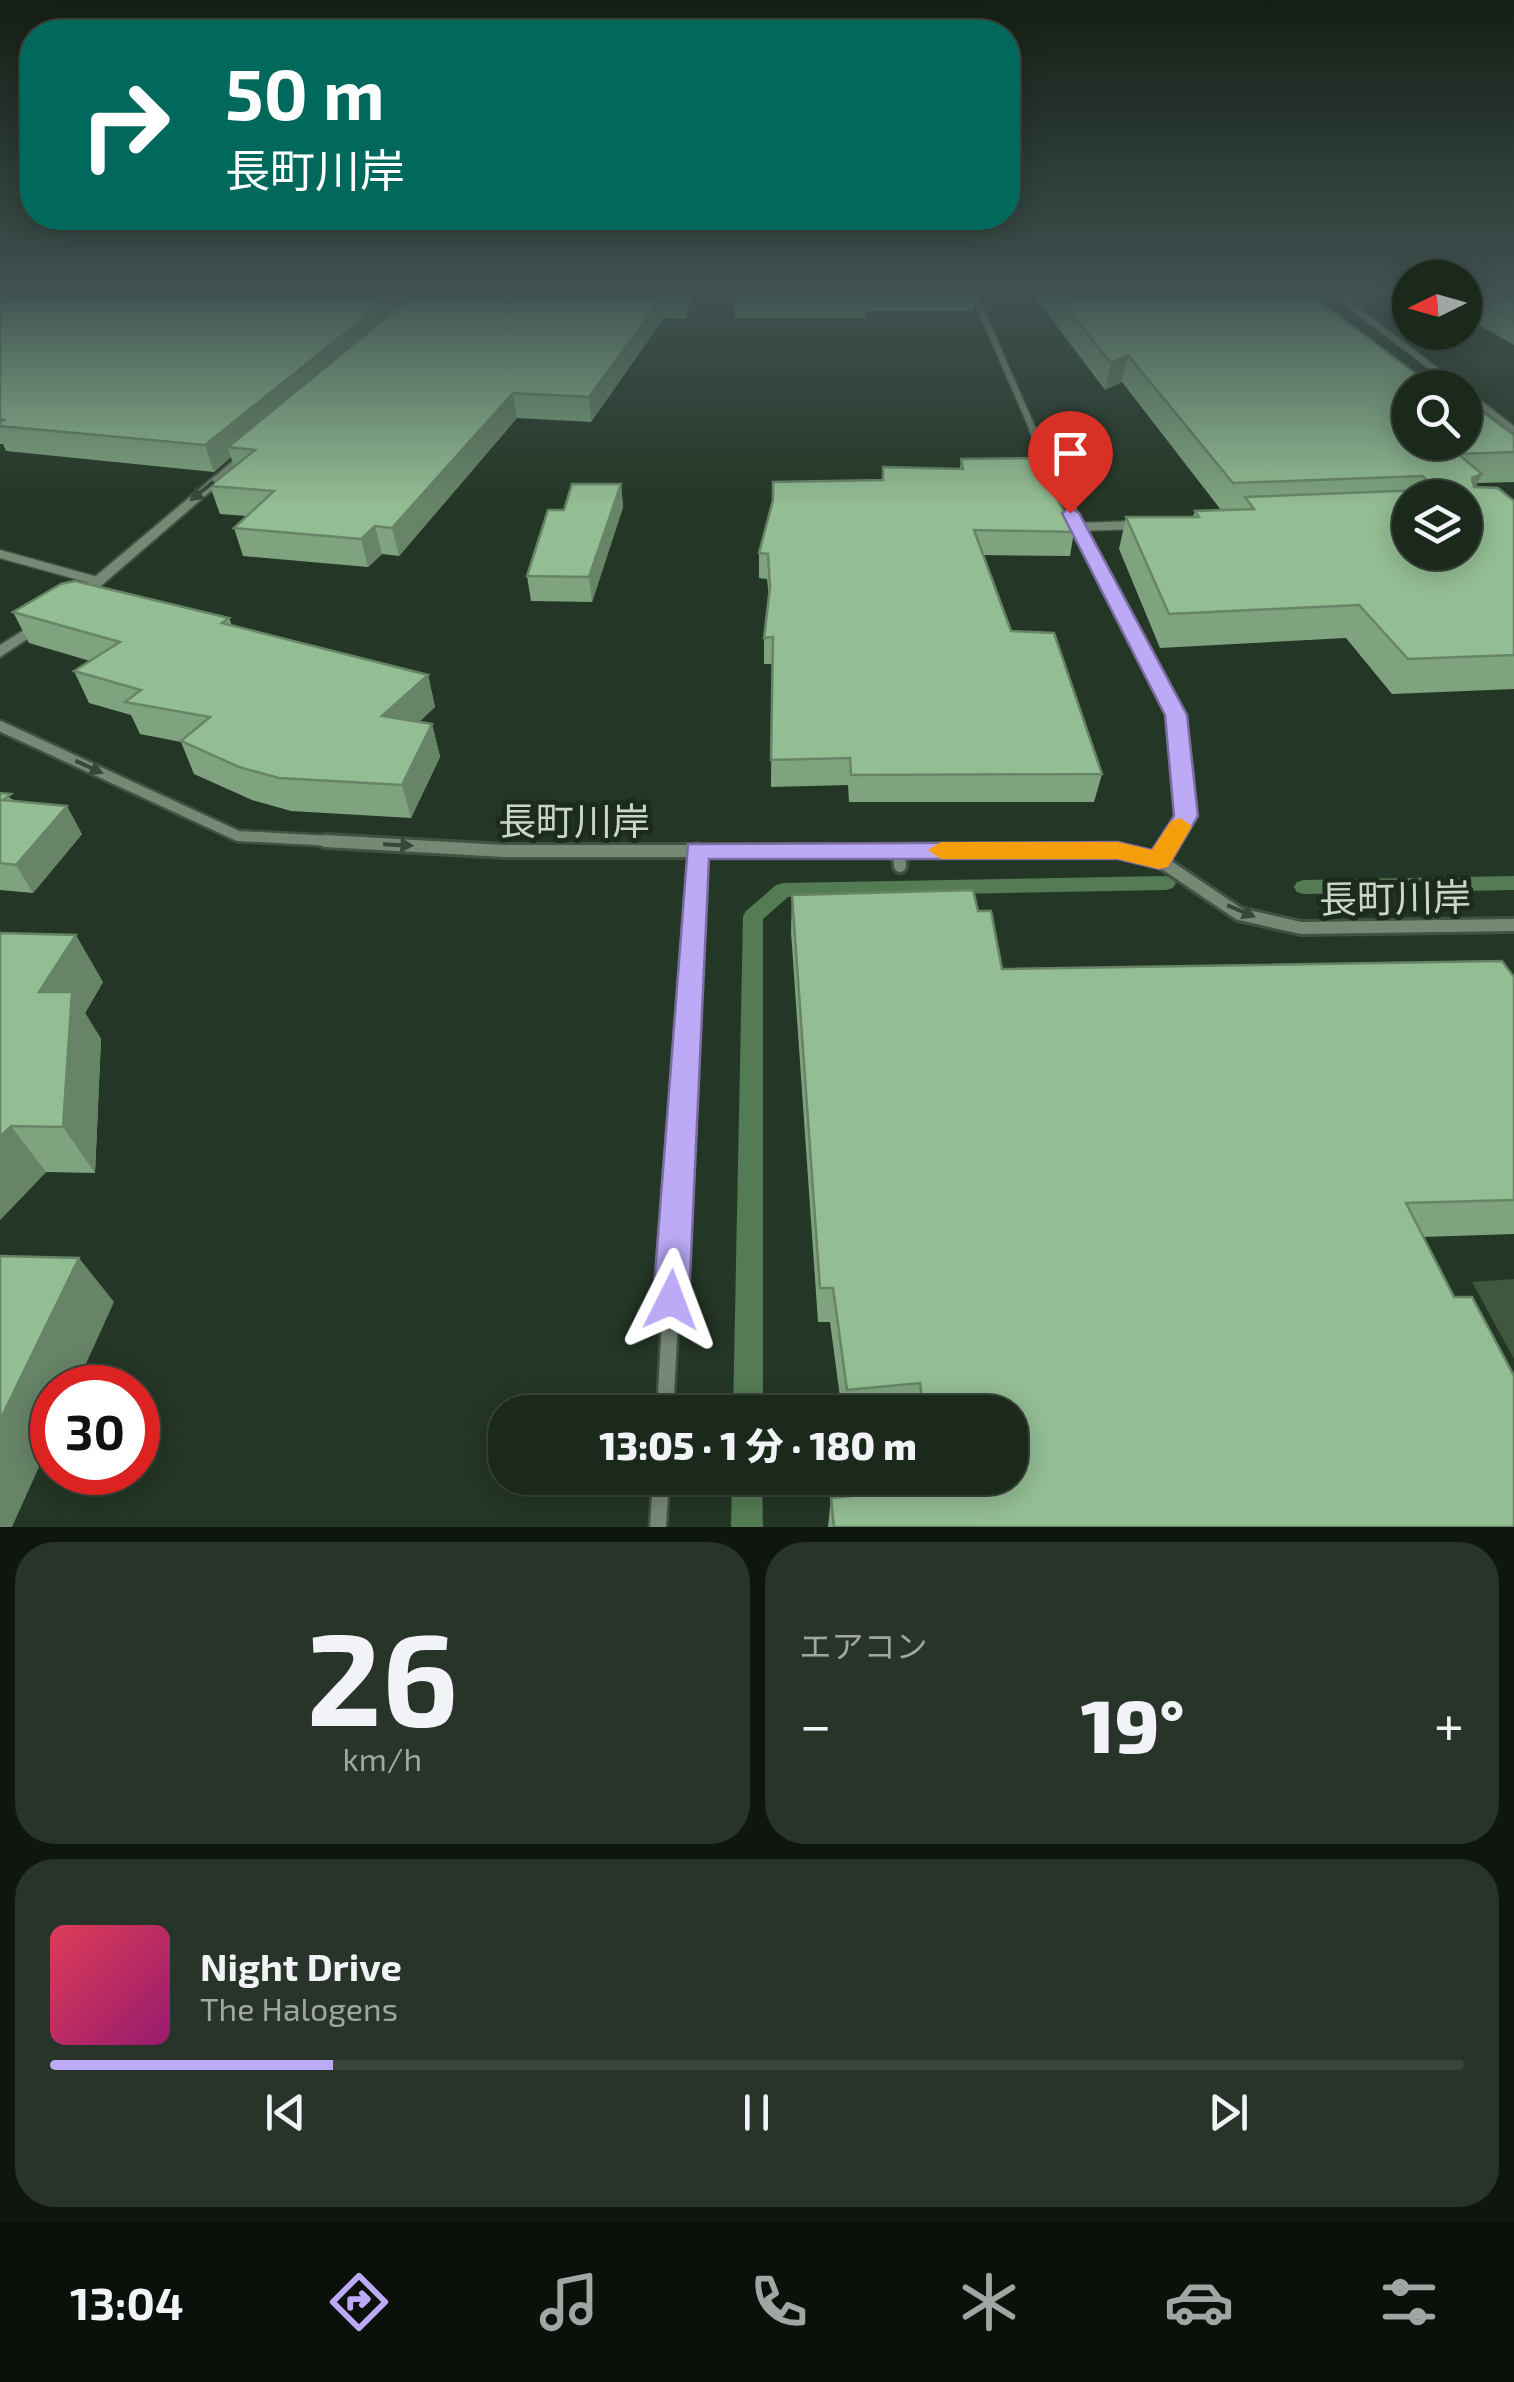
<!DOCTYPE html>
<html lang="ja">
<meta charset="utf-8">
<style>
:root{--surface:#1b281c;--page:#283429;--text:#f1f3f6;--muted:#a0a6a3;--line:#39443b;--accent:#bcaaf6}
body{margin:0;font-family:"Exo 2","Noto Sans JP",sans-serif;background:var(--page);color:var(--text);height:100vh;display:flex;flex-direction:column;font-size:38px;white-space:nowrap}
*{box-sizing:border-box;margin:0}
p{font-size:32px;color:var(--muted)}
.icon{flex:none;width:55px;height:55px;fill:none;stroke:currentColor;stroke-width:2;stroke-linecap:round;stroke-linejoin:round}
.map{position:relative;height:1527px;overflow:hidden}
.panel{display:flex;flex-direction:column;gap:15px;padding:15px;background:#0f160f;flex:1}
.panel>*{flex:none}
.guide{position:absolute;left:20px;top:20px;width:1000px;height:210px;border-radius:40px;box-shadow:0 5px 25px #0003,0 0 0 2px var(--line);background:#00695c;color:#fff;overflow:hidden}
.needle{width:65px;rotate:265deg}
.controls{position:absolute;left:1392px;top:260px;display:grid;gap:20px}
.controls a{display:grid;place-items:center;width:90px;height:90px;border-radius:50%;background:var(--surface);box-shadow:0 5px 25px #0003,0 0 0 2px var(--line);font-size:50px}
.speed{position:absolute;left:30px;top:1365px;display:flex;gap:20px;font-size:50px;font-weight:700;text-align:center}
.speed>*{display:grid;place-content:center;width:130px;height:130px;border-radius:50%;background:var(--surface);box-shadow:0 5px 25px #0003,0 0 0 2px var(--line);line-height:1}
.speed .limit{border:15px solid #d22;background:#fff;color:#111}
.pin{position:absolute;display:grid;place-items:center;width:85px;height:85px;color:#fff;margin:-102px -42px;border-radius:50% 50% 50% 0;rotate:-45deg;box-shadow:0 0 10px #0007}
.pin .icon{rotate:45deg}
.me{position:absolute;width:110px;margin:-55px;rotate:3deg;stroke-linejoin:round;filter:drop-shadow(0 0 8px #0008)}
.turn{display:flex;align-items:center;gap:35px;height:210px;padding:0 40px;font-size:45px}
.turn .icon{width:130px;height:130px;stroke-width:2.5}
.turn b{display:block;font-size:70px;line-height:85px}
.big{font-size:75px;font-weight:800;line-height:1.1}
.panel .card{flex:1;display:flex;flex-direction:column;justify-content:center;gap:15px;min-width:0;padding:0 35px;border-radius:40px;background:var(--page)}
.panel .dial{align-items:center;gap:0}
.dial b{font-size:130px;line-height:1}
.song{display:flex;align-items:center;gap:30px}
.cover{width:120px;height:120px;border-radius:15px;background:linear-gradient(135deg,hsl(350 70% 55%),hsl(320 70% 35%))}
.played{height:10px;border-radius:5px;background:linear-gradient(90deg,var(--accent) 20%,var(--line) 20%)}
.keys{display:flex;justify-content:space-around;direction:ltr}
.heat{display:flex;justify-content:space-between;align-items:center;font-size:55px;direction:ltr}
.panel .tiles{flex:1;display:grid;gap:15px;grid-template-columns:1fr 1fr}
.card:last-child{grid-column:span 2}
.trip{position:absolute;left:488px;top:1395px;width:540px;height:100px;border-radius:40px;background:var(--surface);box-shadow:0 5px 25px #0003,0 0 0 2px var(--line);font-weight:800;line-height:100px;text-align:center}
.tab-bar{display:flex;height:160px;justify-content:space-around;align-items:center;background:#0b100b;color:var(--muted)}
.tab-bar .icon{width:70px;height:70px}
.tab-bar .selected{color:var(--accent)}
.tab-bar b{font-size:45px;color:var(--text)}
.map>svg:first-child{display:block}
.green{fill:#3f563f}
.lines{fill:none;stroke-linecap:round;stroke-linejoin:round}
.stream{fill:#537b54;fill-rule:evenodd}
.minor-far4-casing{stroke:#425142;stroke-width:9}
.minor-far3-casing{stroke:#425142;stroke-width:11}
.minor-far2-casing{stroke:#425142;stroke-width:15}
.minor-far1-casing{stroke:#425142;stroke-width:18}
.minor-casing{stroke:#425142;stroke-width:21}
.tertiary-casing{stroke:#425142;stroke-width:4}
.minor-far4{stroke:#768975;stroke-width:6}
.minor-far3{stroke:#768975;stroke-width:8}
.minor-far2{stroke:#768975;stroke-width:10}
.minor-far1{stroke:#768975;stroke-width:12}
.minor{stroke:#768975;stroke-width:16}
.tertiary{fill:#768975;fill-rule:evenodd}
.wall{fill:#7ea37e}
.shaded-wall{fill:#678467}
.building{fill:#93bd93;stroke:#678467;stroke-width:2.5;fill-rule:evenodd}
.oneway{fill:#364836}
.route{fill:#bcaaf6;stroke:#7a6ea0;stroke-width:2.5}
.slow{fill:#f59e0b}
.labels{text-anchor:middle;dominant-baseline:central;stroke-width:10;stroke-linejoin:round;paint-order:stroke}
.street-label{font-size:38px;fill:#cbd5ca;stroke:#1b2c1b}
</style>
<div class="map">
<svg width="1514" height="1527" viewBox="0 0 1514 1527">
<rect width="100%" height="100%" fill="#243625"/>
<polygon class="green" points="1514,1279 1514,1359 1472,1282"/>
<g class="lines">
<g class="stream">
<polygon points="1166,876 1173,878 1176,883 1173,888 1166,890 788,897 763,919 763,1412 733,1412 743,916 746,911 776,885 783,883"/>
<polygon points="1514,876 1514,890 1304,894 1297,892 1294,887 1297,882 1304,880"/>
<polygon points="732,1478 762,1478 763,1527 731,1527"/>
</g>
<g class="minor-far4-casing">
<g id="minor-far4">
<polyline points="973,292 1034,432"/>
<polyline points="1333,292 1459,388"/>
<polyline points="1465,392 1514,430"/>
</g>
</g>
<g class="minor-far3-casing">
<g id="minor-far3">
<polyline points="1033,430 1122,612"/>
<polyline points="1077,527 1136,525"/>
<polyline points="0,554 94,580"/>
</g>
</g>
<g class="minor-far2-casing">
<g id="minor-far2">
<polyline points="1120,609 1176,715 1186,817 1169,843"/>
<polyline points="0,726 238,836 370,843"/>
</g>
</g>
<g class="minor-far1-casing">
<g id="minor-far1">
<polyline points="325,841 504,851 1118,851 1159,860 1239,914 1301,928 1514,925"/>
<polyline points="899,851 900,866"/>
<polyline points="1159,860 1171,841"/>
<polyline points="680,1142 697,850"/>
</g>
</g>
<g class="minor-casing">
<g id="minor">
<polyline points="665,1412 680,1140"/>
<polyline points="658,1527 661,1478"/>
</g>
</g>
<g class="tertiary-casing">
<g id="tertiary">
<polygon points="246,450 256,452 81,603 71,603 71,597"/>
<polygon points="42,619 47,620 47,626 0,657 0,645"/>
</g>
</g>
<use href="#minor-far4" class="minor-far4"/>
<use href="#minor-far3" class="minor-far3"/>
<use href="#minor-far2" class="minor-far2"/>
<use href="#minor-far1" class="minor-far1"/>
<use href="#minor" class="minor"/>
<use href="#tertiary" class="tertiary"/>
</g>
<g class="wall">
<polygon points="0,292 694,292 685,319 664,318 591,422 517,418 399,556 382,554 368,567 243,556 234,528 247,516 220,514 210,486 234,467 231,457 214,472 6,451 3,444 0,444"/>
<polygon points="735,292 976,292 974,311 866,311 866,318 735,318"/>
<polygon points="1031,292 1310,292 1310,294 1423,379 1514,435 1514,482 1477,483 1476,487 1514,501 1514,689 1392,694 1346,638 1160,648 1119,549 1126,517 1193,517 1195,511 1221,510 1122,382 1105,390"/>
<polygon points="1465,292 1514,292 1514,345 1465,317"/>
<polygon points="961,459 1074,532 1070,556 983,555 1011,631 1102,774 1094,802 849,802 848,785 771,787 772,664 764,664 764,638 769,598 767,579 759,578 759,553 882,480 960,469"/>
<polygon points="621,484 623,507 592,602 531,601 527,576 564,510"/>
<polygon points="13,612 229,618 232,626 428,675 435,707 419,722 432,724 440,757 411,818 291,811 252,800 194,774 181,742 140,734 131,715 89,703 74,671 90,661 29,643"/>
<polygon points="0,793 82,834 33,893 0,890"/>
<polygon points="792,895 978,911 1002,969 1514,977 1514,1234 1423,1237 1514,1527 828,1527 831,1498 923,1489 921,1478 1010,1478 1010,1412 842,1412 830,1322 818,1322 791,932"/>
<polygon points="0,933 103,982 85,1013 101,1039 95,1173 46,1172 0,1220"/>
</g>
<g class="shaded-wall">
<polygon points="396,292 426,292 228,447 231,457 214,472 205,445"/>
<polygon points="686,292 694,292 685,319 684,297"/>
<polygon points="663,296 664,318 591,422 589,397"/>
<polygon points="1128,355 1122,382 1105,390 1111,363"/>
<polygon points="513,393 517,418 399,556 392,528"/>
<polygon points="1482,474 1468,504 1472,478"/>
<polygon points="621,484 623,507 592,602 589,577"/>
<polygon points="375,526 382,554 368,567 361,539"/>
<polygon points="428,675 435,707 391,748 382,716"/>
<polygon points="432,724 440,757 411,818 402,785"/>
<polygon points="67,806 82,834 33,893 16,865"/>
<polygon points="76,935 103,982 85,1013 101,1039 95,1173 63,1127 39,992"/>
<polygon points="11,1126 46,1172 0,1220 0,1137"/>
<polygon points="79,1258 114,1302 75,1388 52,1388 52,1438 12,1527 0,1527 0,1420"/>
</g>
<g class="building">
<polygon points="0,292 396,292 205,445 0,426 0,422 4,420 0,419"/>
<polygon points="417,292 686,292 684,297 663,296 589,397 513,393 392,528 375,526 361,539 234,528 274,491 210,486 255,450 228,447"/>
<path d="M1054,292h253l116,87 12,-3 15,12h-40v54h55v-43l49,36v17l-56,2 24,20 -10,4 2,9 24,1 16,13v154l-106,4 -49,-54 -190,9 -43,-97h73l-4,-6 59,-2 -9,-12 178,-7 7,-8 -8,-6 -189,7 -105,-128 -17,8zM1410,498h55v54h-55z"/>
<polygon points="1465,292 1514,292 1514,320 1465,293"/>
<polygon points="1037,458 1074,532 974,530 1011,631 1054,633 1102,774 851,775 850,758 771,760 773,637 764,638 770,587 768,554 759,553 773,500 773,482 883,480 883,467 963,469 961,459"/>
<polygon points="572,484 621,484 589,577 527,576 548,510 564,510"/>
<polygon points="75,581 229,618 222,623 428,675 382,716 432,724 402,785 279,778 239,767 181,741 210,717 125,702 141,690 74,671 120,642 13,612 61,584"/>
<polygon points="0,793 11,794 3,800 67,806 16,865 0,863"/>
<polygon points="973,890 978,911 991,911 1002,969 1502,961 1514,977 1514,1200 1406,1203 1454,1297 1472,1297 1514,1376 1514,1527 834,1527 831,1498 934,1488 933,1478 1010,1478 1010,1412 924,1412 920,1383 847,1390 833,1288 820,1288 792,895"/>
<polygon points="0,933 76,935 39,992 72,992 63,1127 11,1126 0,1137"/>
<polygon points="0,1256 79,1258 0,1420"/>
</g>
<defs><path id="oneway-solid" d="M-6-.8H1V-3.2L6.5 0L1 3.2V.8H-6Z" transform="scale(2.5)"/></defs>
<g class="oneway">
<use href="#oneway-solid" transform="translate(202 491) rotate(141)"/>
<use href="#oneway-solid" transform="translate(89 767) rotate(25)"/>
<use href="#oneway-solid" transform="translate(398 845) rotate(3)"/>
<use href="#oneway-solid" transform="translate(1241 911) rotate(23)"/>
</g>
<linearGradient id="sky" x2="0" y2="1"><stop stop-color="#141e14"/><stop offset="0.58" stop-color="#3f5251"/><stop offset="1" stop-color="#3f5251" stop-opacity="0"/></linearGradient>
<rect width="1514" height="505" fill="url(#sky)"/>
<polygon class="route" points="1070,508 1079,513 1187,715 1198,816 1168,867 1159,869 1118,859 709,859 689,1300 684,1313 671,1318 658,1313 653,1300 688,844 1118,842 1152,850 1174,816 1165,715 1062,513"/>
<polygon class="slow" points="1180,818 1192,826 1168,867 1159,869 1118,859 941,859 928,850 941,842 1118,842 1152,850 1171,821"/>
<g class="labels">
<g class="street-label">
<text x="574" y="820">長町川岸</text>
<text transform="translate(1395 897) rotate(-1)">長町川岸</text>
</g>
</g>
</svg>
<div class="controls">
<a><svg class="needle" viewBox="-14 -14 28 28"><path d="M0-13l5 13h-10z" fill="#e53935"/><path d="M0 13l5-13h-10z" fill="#a0a6a3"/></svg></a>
<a><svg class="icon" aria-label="search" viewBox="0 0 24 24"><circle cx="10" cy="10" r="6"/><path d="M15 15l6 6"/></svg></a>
<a><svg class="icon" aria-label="layers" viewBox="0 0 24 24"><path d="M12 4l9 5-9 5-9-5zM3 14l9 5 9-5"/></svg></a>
</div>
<div class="speed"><div class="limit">30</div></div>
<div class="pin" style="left:1070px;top:513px;background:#d93025"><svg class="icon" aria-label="arrive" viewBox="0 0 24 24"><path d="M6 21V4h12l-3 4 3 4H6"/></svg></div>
<svg class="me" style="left:671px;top:1300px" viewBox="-20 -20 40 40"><path d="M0-17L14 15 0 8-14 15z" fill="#bcaaf6" stroke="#fff" stroke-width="4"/></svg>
<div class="trip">13:05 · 1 分 · 180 m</div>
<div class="guide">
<div class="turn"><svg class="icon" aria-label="right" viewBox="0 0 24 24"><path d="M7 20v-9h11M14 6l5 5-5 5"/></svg><div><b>50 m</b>長町川岸</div></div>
</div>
</div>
<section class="panel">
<div class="tiles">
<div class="card dial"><b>26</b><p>km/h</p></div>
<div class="card"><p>エアコン</p>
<div class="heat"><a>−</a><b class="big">19°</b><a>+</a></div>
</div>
<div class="card">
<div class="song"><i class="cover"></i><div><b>Night Drive</b><p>The Halogens</p></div></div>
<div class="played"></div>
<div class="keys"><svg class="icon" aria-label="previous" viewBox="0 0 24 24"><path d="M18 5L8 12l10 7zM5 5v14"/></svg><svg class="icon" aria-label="pause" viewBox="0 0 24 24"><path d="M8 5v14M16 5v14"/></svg><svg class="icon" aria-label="next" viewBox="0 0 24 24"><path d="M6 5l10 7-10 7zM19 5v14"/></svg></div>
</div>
</div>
</section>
<nav class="tab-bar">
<b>13:04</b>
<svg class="icon selected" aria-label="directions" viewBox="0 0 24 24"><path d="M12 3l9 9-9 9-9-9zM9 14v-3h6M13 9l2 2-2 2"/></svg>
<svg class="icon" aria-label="music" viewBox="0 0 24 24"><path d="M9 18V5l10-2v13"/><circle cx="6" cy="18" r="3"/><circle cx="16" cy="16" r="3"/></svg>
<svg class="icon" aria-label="phone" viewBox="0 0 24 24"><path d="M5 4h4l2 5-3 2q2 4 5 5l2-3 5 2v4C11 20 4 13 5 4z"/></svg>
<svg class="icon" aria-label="climate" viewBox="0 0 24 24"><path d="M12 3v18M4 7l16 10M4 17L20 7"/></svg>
<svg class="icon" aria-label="car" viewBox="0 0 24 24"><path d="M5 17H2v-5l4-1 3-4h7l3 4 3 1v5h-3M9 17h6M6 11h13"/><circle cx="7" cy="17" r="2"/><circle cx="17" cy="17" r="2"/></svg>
<svg class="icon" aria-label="filters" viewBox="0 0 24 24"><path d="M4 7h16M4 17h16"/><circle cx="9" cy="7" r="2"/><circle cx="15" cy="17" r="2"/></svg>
</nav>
